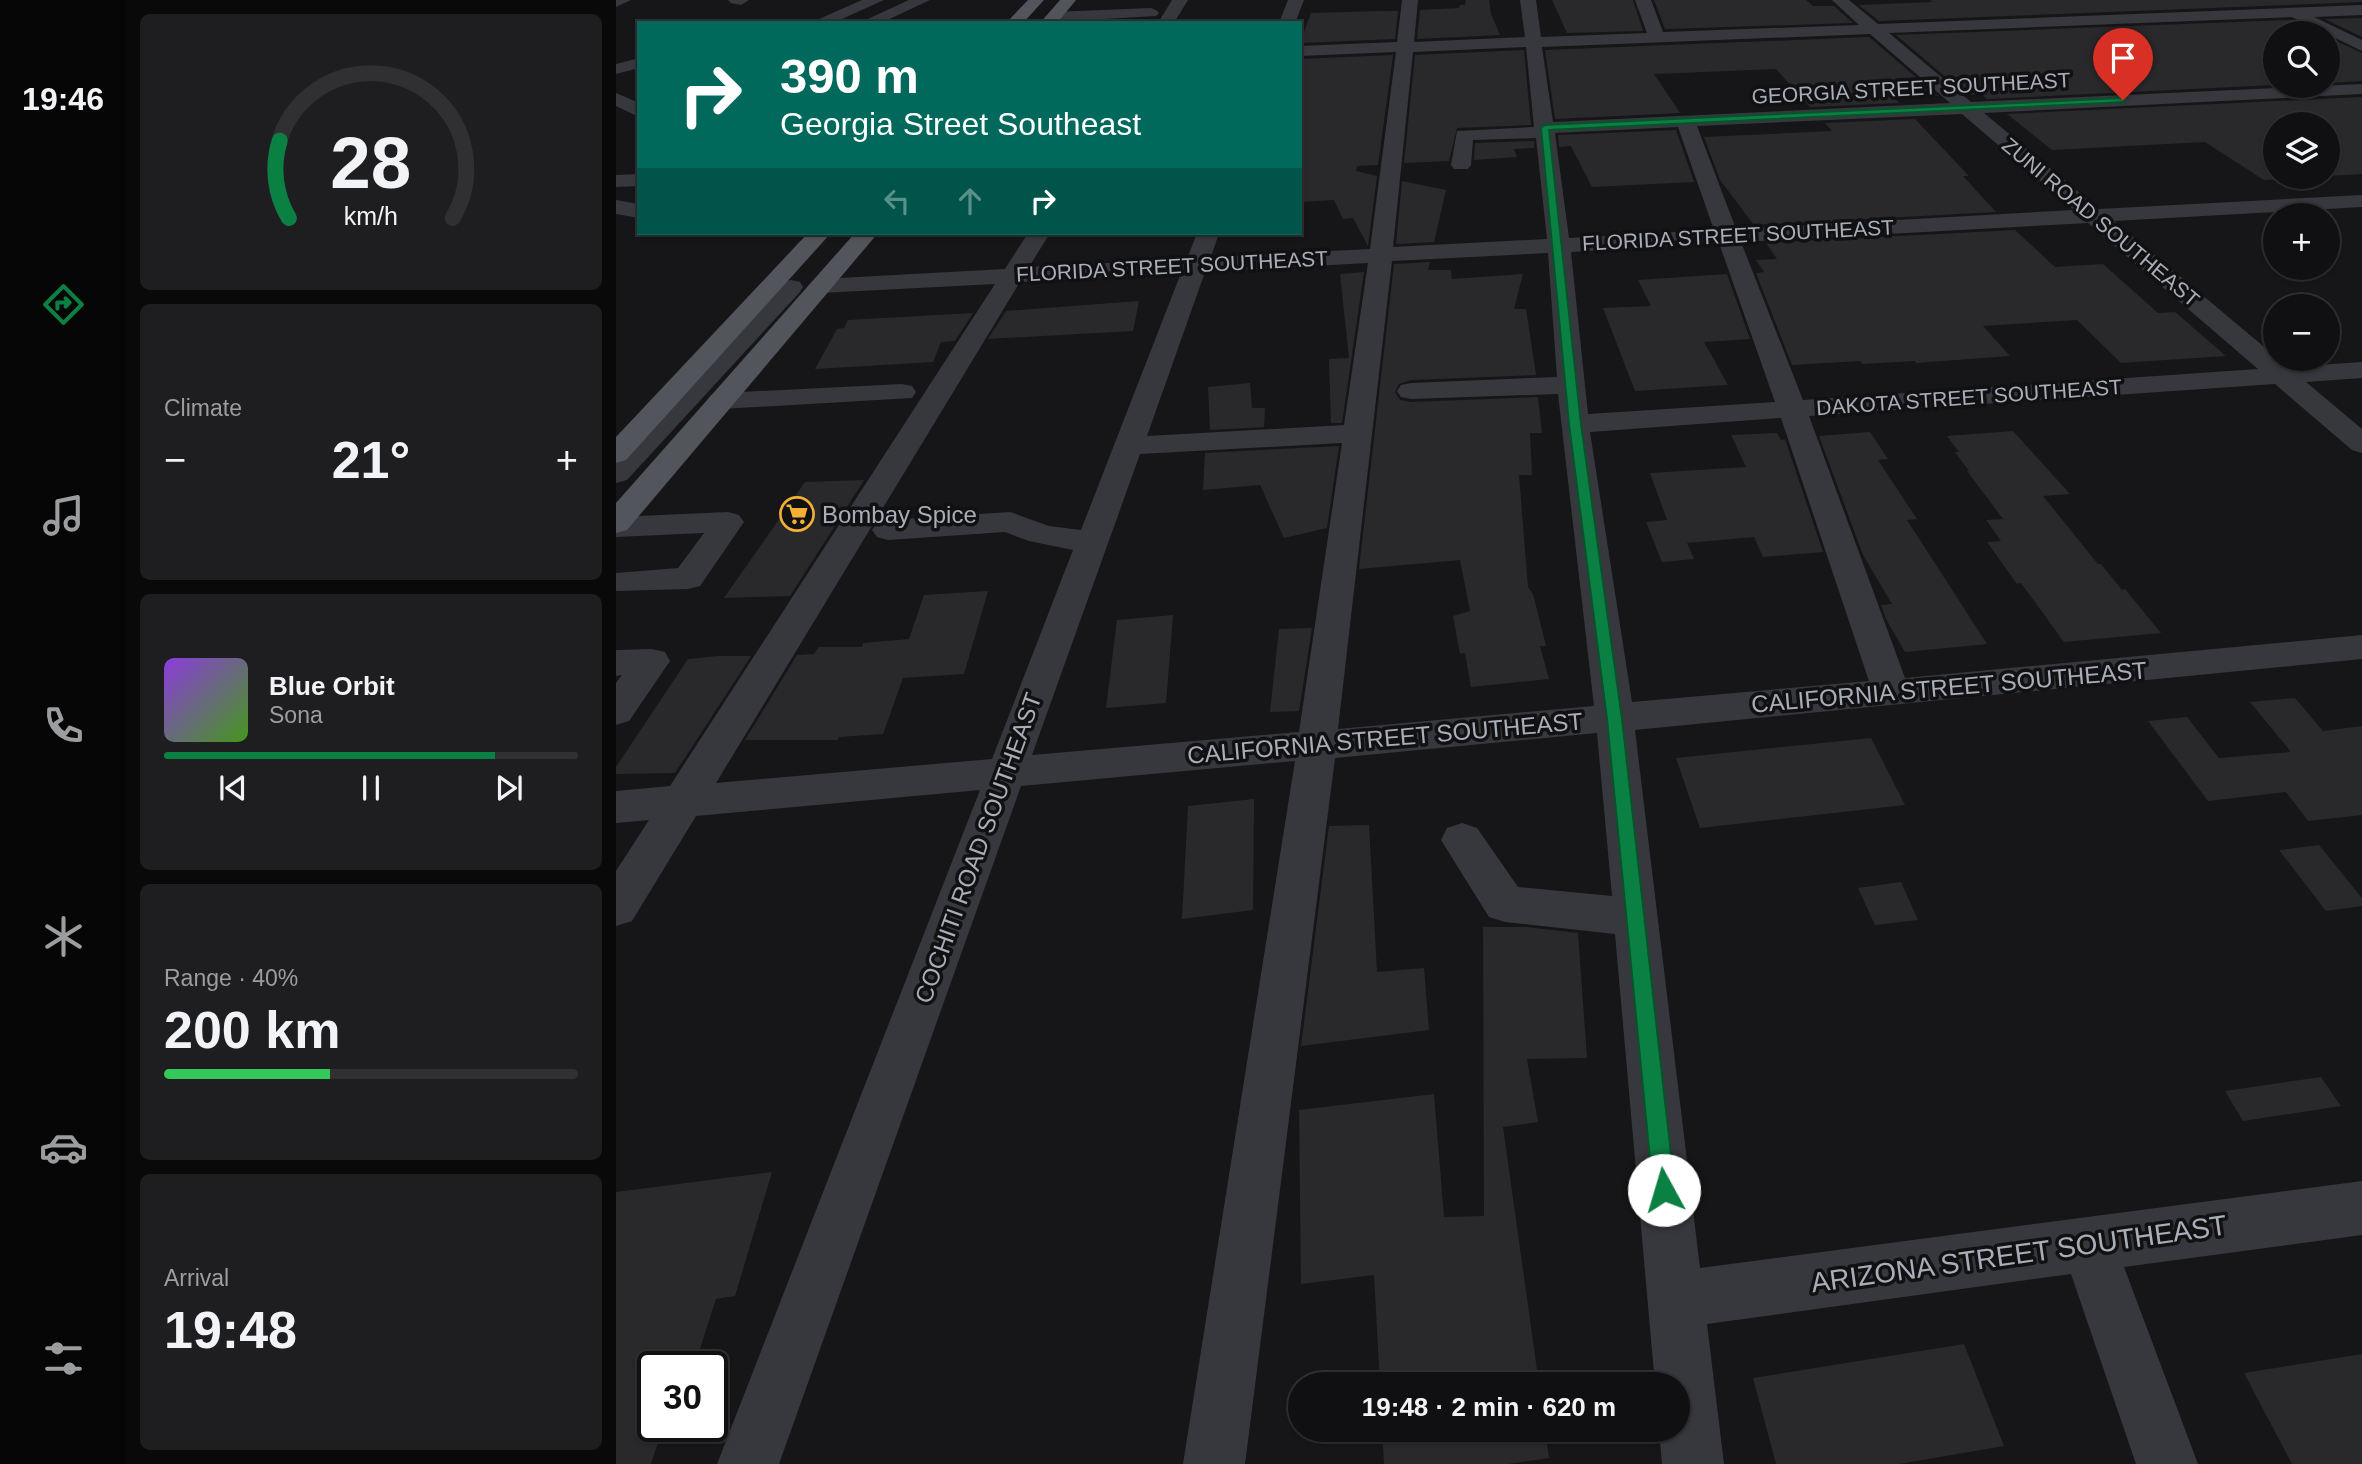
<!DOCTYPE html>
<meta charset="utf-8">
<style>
:root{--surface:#101012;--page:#1e1e20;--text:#f1f3f6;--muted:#9c9d9f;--line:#303032;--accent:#0b8043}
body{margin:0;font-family:Helvetica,sans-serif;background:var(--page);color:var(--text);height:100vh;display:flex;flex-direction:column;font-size:26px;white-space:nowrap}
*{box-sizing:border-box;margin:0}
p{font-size:23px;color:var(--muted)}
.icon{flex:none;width:38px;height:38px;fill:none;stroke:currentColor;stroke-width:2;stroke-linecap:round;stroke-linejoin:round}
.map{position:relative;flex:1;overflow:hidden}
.panel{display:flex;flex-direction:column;gap:14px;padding:14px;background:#09090a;width:490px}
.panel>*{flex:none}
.banner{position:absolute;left:21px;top:21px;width:665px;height:214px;border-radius:0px;box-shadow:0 2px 5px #0004,0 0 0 2px var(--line);background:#00695c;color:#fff;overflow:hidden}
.controls{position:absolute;left:1647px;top:21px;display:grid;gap:14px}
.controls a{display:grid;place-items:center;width:77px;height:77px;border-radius:50%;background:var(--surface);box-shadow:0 2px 5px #0004,0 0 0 2px var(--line);font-size:35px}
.speed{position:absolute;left:21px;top:1351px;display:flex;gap:14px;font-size:35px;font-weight:700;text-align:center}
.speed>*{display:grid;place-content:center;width:91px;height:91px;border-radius:50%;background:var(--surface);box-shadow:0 2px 5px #0004,0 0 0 2px var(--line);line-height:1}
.speed .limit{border:4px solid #111;border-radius:10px;background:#fff;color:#111}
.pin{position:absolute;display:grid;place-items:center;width:60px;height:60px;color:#fff;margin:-72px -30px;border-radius:50% 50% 50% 0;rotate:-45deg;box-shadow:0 0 7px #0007}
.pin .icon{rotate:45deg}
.me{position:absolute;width:77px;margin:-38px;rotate:354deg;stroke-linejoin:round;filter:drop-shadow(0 0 5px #0008)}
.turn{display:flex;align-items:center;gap:24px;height:147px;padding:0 28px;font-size:32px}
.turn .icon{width:91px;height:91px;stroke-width:2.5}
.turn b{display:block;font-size:49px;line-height:60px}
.lanes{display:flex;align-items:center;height:66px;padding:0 28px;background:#0003;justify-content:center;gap:35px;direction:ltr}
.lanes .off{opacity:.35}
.big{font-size:52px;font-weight:700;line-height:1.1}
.panel .widget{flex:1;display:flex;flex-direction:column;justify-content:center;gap:10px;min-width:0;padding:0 24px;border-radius:10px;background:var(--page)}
.panel .dial{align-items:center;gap:0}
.dial svg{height:182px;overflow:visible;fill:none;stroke:var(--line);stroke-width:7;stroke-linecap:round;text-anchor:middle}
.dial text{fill:var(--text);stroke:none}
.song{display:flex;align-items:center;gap:21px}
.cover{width:84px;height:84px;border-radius:10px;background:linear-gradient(135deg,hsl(270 70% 55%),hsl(100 70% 35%))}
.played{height:7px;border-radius:4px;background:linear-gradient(90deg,var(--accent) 80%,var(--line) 80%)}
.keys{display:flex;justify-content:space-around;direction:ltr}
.heat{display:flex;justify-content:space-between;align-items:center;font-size:38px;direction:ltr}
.charge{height:10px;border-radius:5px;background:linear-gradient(90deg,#34c759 40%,var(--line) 0)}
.trip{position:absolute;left:672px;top:1372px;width:402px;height:70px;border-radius:35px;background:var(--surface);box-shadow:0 2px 5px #0004,0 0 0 2px var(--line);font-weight:700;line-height:70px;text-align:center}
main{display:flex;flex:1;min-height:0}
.dock{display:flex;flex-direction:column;width:126px;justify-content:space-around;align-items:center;background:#060607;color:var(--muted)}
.dock .icon{width:49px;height:49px}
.dock .current{color:var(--accent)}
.dock b{font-size:32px;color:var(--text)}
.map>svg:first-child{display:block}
.building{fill:#29292c}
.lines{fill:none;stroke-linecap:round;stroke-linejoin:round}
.minor{fill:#37383d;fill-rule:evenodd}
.major{fill:#53555c;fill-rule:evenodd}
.route{fill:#0b8043;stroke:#07532c;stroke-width:2}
.labels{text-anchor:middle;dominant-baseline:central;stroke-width:7;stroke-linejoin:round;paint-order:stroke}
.far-street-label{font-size:21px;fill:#a8adb8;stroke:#111113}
.poi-label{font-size:24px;fill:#a8adb8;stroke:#111113;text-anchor:start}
.street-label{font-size:24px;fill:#a8adb8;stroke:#111113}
.near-street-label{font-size:28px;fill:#a8adb8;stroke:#111113}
</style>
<main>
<nav class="dock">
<b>19:46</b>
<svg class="icon current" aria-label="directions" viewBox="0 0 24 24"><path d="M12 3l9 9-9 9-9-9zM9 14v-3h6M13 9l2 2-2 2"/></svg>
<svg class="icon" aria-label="music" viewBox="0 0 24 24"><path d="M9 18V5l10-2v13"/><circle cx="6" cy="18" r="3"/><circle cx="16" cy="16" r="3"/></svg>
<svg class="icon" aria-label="phone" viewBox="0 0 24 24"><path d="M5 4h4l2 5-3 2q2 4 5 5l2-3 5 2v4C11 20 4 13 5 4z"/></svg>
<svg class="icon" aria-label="climate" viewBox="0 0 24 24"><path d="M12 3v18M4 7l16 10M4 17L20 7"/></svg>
<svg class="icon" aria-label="car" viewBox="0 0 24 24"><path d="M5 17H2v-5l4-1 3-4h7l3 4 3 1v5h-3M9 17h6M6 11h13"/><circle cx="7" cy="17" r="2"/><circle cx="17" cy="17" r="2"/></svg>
<svg class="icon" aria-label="filters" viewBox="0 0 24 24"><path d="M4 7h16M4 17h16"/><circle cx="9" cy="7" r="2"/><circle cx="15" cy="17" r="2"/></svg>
</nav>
<section class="panel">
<div class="widget dial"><svg viewBox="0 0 100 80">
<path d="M14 69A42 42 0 1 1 86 69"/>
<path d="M14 69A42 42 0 0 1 10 35" stroke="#0b8043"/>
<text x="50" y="56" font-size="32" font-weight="700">28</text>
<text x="50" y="72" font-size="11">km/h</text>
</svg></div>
<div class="widget"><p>Climate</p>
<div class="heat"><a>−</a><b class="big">21°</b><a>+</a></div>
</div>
<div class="widget">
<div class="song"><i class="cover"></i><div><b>Blue Orbit</b><p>Sona</p></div></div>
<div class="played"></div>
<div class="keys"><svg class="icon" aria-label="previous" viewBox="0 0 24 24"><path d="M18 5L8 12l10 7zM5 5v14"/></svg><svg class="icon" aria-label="pause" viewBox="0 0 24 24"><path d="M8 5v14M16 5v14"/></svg><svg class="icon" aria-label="next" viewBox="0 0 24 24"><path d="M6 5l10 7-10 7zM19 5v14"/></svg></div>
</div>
<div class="widget"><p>Range · 40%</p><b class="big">200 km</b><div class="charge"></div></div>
<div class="widget"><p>Arrival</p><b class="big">19:48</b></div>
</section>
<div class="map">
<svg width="1746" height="1464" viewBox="0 0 1746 1464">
<rect width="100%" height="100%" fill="#161618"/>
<g class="building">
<polygon points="850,0 873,0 875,14 884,35 801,39 804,10 843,8 844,5 849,5"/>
<polygon points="936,0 1017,0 1027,31 951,33"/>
<polygon points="1038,0 1190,0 1197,6 1218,6 1237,23 1049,29"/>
<polygon points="1314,0 1746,0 1746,2 1263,21 1243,5 1317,2"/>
<polygon points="766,11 782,11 779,39 684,43 695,13"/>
<polygon points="1746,18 1746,37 1709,19"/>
<polygon points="1675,20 1703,33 1659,33 1659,85 1371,99 1365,94 1351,95 1280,35"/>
<polygon points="1253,37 1322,96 1279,98 1283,103 1194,107 1160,69 1038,74 1064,113 939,119 929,50"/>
<polygon points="1712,37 1746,53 1746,81 1712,83"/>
<polygon points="908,50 915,125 841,128 833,161 788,163 799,55"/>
<polygon points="777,55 762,165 741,166 740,171 761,176 752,246 737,218 727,219 718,200 684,202 684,59"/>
<polygon points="1746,97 1746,174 1712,176 1712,124 1659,124 1659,177 1705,177 1648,180 1589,142 1436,150 1391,114"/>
<polygon points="1299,119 1353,176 1347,176 1380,212 1138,225 1104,180 1088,137 1216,131 1209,123"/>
<polygon points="1060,130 1078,182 976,187 955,146 943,147 942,135"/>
<polygon points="918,141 918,148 898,149 901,157 858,160 859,143"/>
<polygon points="786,181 830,190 818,242 780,244"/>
<polygon points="1399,230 1439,267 1487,264 1542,313 1559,312 1610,356 1505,363 1461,320 1367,326 1394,356 1300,363 1299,361 1246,364 1244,361 1176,365 1140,273 1148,272 1140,260 1161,259 1150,243"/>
<polygon points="814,262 812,270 835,270 836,279 907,274 898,309 910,309 920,375 795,380 783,384 779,392 784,400 795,402 922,397 926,433 914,433 916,475 903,475 912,587 917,594 930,646 924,646 933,679 855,687 849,653 844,654 837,616 854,611 844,560 743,569 778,264"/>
<polygon points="748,272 726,423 715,423 713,359 733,358 724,274"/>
<polygon points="1111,274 1134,339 1088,342 1112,385 1019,391 987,308 1035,306 1022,280"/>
<polygon points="523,301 517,331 372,339 390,311"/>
<polygon points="357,313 339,341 325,342 317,362 199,369 221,329 228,328 232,320"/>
<polygon points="634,383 636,408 649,408 648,427 594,430 592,387"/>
<polygon points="1397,431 1454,494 1427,496 1482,564 1485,564 1506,590 1509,589 1545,633 1448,642 1405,583 1401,584 1371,542 1385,541 1370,520 1387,519 1351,471 1353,471 1339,452 1343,452 1331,436"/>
<polygon points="1254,432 1272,459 1262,460 1301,519 1291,520 1371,644 1289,652 1270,619 1265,605 1276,604 1247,555 1203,436"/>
<polygon points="1161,433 1165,440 1169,439 1207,552 1147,557 1138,537 1071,543 1078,559 1046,562 1030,522 1051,520 1034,473 1130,467 1115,435"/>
<polygon points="723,446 711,528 668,538 644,485 587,490 589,453"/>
<polygon points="248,480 174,596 108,598 189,482"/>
<polygon points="372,591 348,674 287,678 267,734 223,737 222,740 129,740 181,655 198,654 203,647 246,647 247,643 293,639 308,595"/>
<polygon points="557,615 550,703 490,708 501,620"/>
<polygon points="696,628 683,711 654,712 663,629"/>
<polygon points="103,656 135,656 59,773 0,774 0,767 72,659"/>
<polygon points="1679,698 1707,731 1746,726 1746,815 1692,821 1670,792 1592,801 1532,721 1571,717 1603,758 1675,752 1634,702"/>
<polygon points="1255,738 1289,805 1084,828 1060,758"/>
<polygon points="638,799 637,910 566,919 572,806"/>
<polygon points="753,825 761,972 808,968 813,1030 685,1046 713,826"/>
<polygon points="1703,845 1746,898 1746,906 1710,911 1663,850"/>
<polygon points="1285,882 1302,920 1259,925 1242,888"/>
<polygon points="867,927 910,927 962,933 971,1058 911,1059 922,1122 887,1127 923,1384 764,1384 758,1275 685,1284 683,1110 818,1094 828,1217 868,1216"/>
<polygon points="1705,1077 1725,1106 1627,1121 1609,1091"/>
<polygon points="156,1172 119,1296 100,1299 78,1367 37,1367 37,1426 47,1426 35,1464 0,1464 0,1192"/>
<polygon points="1348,1344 1388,1446 1283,1464 1160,1464 1137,1378"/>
<polygon points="1746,1354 1746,1464 1676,1464 1628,1373"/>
<polygon points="766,1430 929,1430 933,1458 892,1464 768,1464"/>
</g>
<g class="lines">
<g class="minor">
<polygon points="0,0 15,0 0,7"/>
<polygon points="112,0 133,0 125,5 115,3"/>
<polygon points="246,0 268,0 217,23 194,23"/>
<polygon points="293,0 314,0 265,23 243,23"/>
<polygon points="556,0 572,0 558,23 542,23"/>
<polygon points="672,0 688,0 679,23 663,23"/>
<path d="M786,0h16l-4,42 111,-5 -5,-37h16l5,37 106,-4 -12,-33h16l12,32 196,-7 -27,-25h17l29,24 484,-19v10l-48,2 48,23v11l-70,-34 -403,16 82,69 391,-18v10l-378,19 115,96 263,-14v12l-248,14 174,146 74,-5v16l-56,4 56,47v24l-10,-3 -77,-66 -466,32 96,262 457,-43v24l-727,71 65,538 662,-87v54l-238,32 74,197h-62l-65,-190 -364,50 17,140h-62l-3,-34h19v-46h-23l-40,-450 -110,-12 -16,-5 -48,-77 6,-12 15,-5 15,5 41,59 94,9 -15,-163 -262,25 -90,706h-62l112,-703 -274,25 -242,678h-62l263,-674 -284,26 -64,105 -16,5v-55l33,-51 -33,3v-32l54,-5 325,-502 -174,9 -9,-2 -3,-5 3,-5 9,-2 184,-10 23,-36h22l-21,34 158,-8 10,-26h22l-8,24 159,-8 26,-197 -96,4v-10l97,-4zM1254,34l80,69 -397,19 -11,-75zM910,47l8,80 -77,4 -6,34 3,4h14l3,-4 2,-25 63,-2 11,101 -154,8 20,-195zM1346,114l112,96 -338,19 -39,-103zM1062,127l36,103 -145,8 -14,-105zM1472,223l170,146 -455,31 -62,-158zM1103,243l56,159 -187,12 -17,-162zM932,253l9,124 -146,6 -10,2 -4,6 4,6 10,2 147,-5 36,312 -256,23 54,-468zM752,263l-24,162 -197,11 58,-164zM565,273l-100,257 -32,-4 -39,-14 -122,8 -11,3 -5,7 5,7 11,3 117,-8 24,9 44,9 -81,209 -276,24 304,-501zM1165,418l88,263 -237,21 -42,-270zM726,443l-43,289 -267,23 108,-301z"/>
<polygon points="535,8 540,10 543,13 540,16 437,22 429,17 437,12"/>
<polygon points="23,58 23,68 0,74 0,64"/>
<polygon points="0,93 23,103 23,117 0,106"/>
<polygon points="23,174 23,186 0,187 0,175"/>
<polygon points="0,200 23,204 23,218 0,214"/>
<polygon points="175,280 184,282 187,287 184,292 11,480 0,483 0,456 166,282"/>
<polygon points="286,384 296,386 300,392 296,398 105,409 95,407 91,401 95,395 105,393"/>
<polygon points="112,512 123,515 128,522 84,586 72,589 0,591 0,573 62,568 88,533 0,537 0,517"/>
<polygon points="36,649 49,652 54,661 13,721 0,725 0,683 6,675 0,676 0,650"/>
</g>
<g class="major">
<polygon points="412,0 428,0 407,23 390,23"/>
<polygon points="444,0 460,0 441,23 424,23"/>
<polygon points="192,233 215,233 10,460 0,463 0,437"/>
<polygon points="239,233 262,233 11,530 0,533 0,503"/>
</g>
</g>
<polygon class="route" points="1507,98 1509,102 933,130 965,424 1006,719 1059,1190 1055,1198 1048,1201 1040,1198 1037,1190 991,719 953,424 925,128 929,125"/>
<defs>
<g id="supermarket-ring" transform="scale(1.75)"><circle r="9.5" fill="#111113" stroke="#f2b134" stroke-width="1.5"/><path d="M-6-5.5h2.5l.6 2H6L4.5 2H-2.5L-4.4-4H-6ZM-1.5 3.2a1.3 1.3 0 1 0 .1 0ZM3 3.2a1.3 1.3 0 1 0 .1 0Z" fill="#f2b134"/></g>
</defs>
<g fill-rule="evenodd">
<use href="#supermarket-ring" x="181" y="514"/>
</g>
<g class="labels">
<g class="far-street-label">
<text transform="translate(1295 88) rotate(-3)">GEORGIA STREET SOUTHEAST</text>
<text transform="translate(1485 222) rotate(40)">ZUNI ROAD SOUTHEAST</text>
<text transform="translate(1122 235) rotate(-3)">FLORIDA STREET SOUTHEAST</text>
<text transform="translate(556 266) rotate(-3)">FLORIDA STREET SOUTHEAST</text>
<text transform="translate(1353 397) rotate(-4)">DAKOTA STREET SOUTHEAST</text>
</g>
<g class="poi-label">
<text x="206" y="514">Bombay Spice</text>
</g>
<g class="street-label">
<text transform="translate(1333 687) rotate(-5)">CALIFORNIA STREET SOUTHEAST</text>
<text transform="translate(769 738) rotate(-5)">CALIFORNIA STREET SOUTHEAST</text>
<text transform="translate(362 848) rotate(-70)">COCHITI ROAD SOUTHEAST</text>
</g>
<g class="near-street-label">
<text transform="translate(1403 1254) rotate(-8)">ARIZONA STREET SOUTHEAST</text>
</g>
</g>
</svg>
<div class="controls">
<a><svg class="icon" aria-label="search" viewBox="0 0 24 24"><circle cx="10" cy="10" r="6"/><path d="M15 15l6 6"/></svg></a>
<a><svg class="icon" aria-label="layers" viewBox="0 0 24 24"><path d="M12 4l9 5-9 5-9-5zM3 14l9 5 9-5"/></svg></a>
<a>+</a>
<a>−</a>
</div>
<div class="speed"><div class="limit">30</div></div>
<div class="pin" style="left:1507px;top:100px;background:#d93025"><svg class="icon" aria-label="arrive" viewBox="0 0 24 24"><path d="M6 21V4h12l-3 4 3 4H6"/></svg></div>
<svg class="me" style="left:1048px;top:1190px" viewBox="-20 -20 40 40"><circle r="19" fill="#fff"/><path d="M0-13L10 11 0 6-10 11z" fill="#0b8043"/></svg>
<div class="trip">19:48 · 2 min · 620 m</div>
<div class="banner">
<div class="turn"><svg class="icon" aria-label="right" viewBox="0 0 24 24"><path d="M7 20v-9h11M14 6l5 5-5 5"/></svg><div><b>390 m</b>Georgia Street Southeast</div></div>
<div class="lanes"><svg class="icon off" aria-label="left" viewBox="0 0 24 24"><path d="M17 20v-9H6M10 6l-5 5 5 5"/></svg><svg class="icon off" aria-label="ahead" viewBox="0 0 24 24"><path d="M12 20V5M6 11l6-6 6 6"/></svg><svg class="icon" aria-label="right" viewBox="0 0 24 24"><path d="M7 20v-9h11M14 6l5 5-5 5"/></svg></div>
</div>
</div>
</main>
